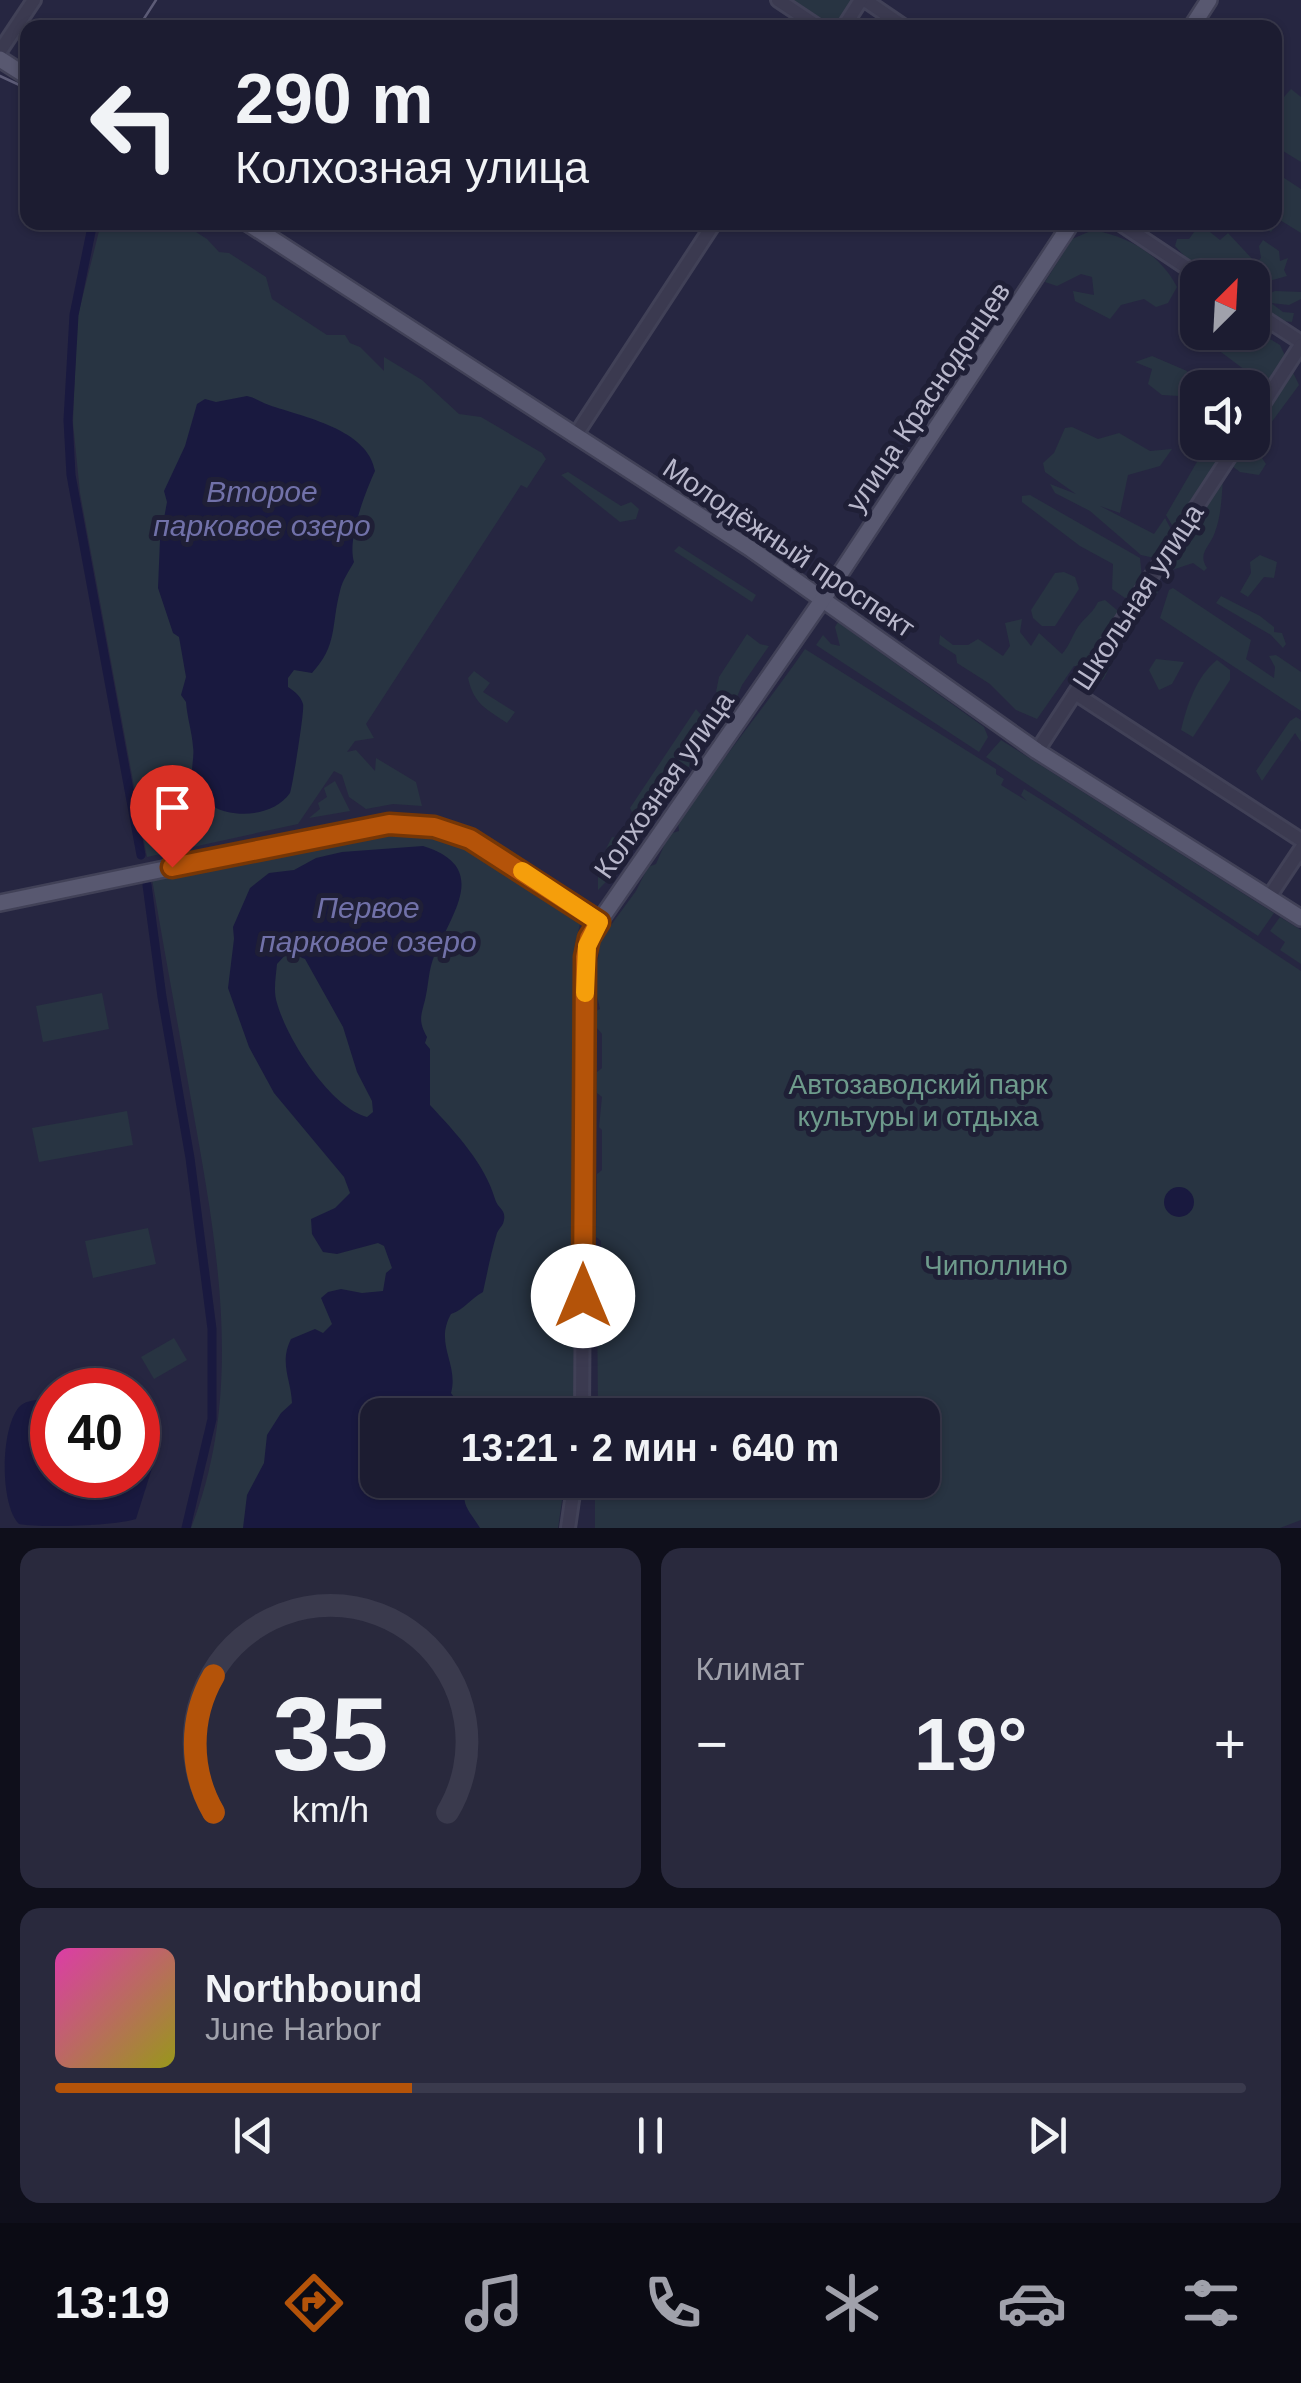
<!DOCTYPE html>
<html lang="ru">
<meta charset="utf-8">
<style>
:root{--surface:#1c1c31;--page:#29293d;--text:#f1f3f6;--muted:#a0a1ab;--line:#3a3a4d;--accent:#b45309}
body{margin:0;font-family:Helvetica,sans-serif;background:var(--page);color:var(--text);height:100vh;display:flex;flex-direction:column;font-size:38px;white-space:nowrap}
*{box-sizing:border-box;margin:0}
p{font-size:32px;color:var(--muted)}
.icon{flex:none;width:55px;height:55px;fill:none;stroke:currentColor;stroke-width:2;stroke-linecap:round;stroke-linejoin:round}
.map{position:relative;height:1528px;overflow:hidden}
.details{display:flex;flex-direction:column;gap:20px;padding:20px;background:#0f0f1b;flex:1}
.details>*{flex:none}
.guide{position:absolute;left:20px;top:20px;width:1262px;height:210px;border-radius:20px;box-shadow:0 2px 8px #0004,0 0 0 2px var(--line);background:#1c1c31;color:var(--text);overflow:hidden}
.needle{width:65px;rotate:24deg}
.controls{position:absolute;left:1180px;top:260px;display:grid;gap:20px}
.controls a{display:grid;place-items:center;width:90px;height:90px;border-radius:20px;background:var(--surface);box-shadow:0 2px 8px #0004,0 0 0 2px var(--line);font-size:50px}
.speed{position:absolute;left:30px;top:1368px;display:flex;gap:20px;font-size:50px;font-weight:700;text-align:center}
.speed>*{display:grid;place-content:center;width:130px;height:130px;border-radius:50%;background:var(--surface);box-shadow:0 2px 8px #0004,0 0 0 2px var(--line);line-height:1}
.speed .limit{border:15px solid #d22;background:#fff;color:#111}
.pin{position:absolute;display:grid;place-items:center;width:85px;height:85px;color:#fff;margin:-102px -42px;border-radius:50% 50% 50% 0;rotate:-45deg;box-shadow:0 0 10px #0007}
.pin .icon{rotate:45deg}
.me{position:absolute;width:110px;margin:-55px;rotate:0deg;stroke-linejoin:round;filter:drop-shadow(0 0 8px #0008)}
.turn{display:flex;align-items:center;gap:35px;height:210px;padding:0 50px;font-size:45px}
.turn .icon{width:130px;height:130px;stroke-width:2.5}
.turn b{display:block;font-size:70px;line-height:85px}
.big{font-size:75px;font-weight:600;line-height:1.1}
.details .widget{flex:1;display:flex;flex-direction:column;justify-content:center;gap:15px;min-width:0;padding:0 35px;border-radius:20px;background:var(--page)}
.details .dial{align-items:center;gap:0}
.dial svg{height:260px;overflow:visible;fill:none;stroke:var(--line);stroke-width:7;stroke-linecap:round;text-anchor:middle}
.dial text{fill:var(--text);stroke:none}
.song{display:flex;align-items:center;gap:30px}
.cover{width:120px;height:120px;border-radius:15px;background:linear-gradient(135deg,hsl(320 70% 55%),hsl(60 70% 35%))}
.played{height:10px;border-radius:5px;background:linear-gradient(90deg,var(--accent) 30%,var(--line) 30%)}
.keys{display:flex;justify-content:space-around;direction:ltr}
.heat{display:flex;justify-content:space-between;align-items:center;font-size:55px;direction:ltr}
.details .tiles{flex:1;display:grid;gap:20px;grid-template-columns:1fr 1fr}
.widget:last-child{grid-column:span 2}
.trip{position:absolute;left:360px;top:1398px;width:580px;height:100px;border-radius:20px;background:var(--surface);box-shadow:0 2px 8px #0004,0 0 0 2px var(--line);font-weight:600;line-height:100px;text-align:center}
.menu{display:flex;height:160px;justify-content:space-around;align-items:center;background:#0b0b14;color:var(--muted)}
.menu .icon{width:70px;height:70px}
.menu .active{color:var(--accent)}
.menu b{font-size:45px;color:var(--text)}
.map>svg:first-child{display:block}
.green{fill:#283442}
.water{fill:#19193f;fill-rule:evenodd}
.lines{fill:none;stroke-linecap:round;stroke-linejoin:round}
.canal{stroke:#19193f;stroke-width:9}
.minor-casing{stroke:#414157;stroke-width:18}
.major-casing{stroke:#414157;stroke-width:20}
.minor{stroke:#3b3a50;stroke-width:12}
.major{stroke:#585870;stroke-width:15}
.tram{stroke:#5d5c77;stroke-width:2.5}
.route-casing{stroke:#753606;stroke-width:25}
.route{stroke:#b45309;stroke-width:18}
.slow{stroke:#f59e0b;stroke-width:18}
.labels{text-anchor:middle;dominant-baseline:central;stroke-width:10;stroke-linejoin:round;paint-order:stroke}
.street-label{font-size:28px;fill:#b8b7cb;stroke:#1f1f36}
.park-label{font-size:28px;fill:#6e9b8c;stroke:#1f1f36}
.water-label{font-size:30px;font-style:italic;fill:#7171a9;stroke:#1f1f36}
</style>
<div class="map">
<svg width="1301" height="1528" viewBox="0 0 1301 1528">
<rect width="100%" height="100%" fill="#262641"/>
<g class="green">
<polygon points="785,0 851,0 852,2 838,23 831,27"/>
<polygon points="1275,86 1278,95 1284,97 1291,89 1301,97 1301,162 1275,146"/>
<polygon points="1275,172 1301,189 1301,233 1280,220 1271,232 1265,227 1268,223 1275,222 1275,213 1283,206 1275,190"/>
<polygon points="101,223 157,223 171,231 182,223 207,239 219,252 229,253 266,277 272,299 327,335 345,335 350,343 360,347 384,371 384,357 422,380 459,414 481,417 542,453 546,459 527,488 521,485 366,724 374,738 355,741 347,752 356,750 375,771 376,758 416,782 422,806 393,804 366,809 349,797 342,775 334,771 298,824 147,857 80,493 73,423 77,319"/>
<path d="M1200,224l20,16 8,-7 28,30 5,-5 -2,-12 4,-6 16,11 1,10 8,-3 -4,12 3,6 -21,6 -7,-8 -4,17 7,5 13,-5 26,1v7l-12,6 -18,-2 12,9 11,1 -2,9 -10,-1 -29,-18 -1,-25c-35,-1 -53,-4 -77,-32l2,-7h12z"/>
<path d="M1093,230c36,7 67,24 84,57l-9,16 -12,4 -12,-8 -23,6 -11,14 -35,-18 -2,-10 21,4 -2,-18 -11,-3 -24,12 -12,-4 27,-43z"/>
<path d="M1191,294l6,4 1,34h54l1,-3 27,16 19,40 -45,61 12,18 -7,11 -19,-3 -16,-12c-2,23 -1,51 -9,72 -5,15 -18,21 -8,36l-3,3 -11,-8 -21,7 -1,-16 10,-14 -15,-25 42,-72 44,-1v-54l-8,-1 9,-11 -71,-53z"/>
<polygon points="1152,356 1187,371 1185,390 1179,396 1162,395 1148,384 1152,369 1135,362"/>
<polygon points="1072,427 1098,439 1119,433 1150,451 1172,449 1160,466 1128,475 1120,513 1100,506 1154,534 1165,518 1174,535 1159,559 1141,555 1090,511 1055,493 1050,484 1076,494 1045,472 1043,463 1054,453 1065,428"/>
<polygon points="568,472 621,506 631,502 639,509 636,519 620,522 561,475"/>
<polygon points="1030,495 1140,558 1143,588 1125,598 1112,589 1113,564 1080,546 1022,502 1022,496"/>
<polygon points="679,546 756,595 752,602 674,551"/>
<polygon points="1260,555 1277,562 1274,578 1264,577 1248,597 1240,592 1251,573 1250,562"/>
<polygon points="1064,572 1075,577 1079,589 1055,626 1042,626 1033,618 1031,610 1055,573"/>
<polygon points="1152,585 1158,592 1140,611 1103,680 1095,674"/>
<polygon points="1173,588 1251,640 1246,659 1274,678 1275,667 1269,656 1276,655 1301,672 1301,711 1160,618 1169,590"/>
<polygon points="1221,596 1260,616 1274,627 1274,632 1282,633 1286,644 1283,648 1271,635 1216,603"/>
<path d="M1105,600l19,16 -37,51 -13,-1 -37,53 -21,-9 -26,-26 -33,-21 -1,-8 -17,-11 1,-9 13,10h15l10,-6 25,17 7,-10 -5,-23 17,-4 -2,13 11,14 8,-13 23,21c9,-10 11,-22 19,-31 7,-8 12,-11 17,-21z"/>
<polygon points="838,622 984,727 988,737 979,752 816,645 823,635 831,644 840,646 835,627"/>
<polygon points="747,634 760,644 769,646 742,685 734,704 727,696 716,692 719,677"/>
<path d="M805,649l191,120v5l8,5 -3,6 26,16 -6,-6 3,-6 37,23 240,159v549l-21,8h-685v-48h327v-65h-324l-1,-123 4,-51 -5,-4 1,-63 5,-4v-40l-3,-3 3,-30 -5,-4v-21l5,-4v-34l-9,-11 -1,-10 8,-4 -7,-31 6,-23 -2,-11 39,-53 12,-24 8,-3 13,-30 10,-3 -1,-8c40,-59 86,-115 127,-174z"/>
<polygon points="1156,659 1184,662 1172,684 1159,690 1149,670"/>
<path d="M1217,660l13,10v10l-37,57 -12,-7c6,-25 15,-53 36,-70z"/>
<path d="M474,671l16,12 -7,9 32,20 -8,11c-20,-14 -33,-18 -39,-45z"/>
<polygon points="696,709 702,716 715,722 715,730 703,743 700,757 684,771 677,788 663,802 634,816 630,808"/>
<polygon points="1296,717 1301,720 1301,742 1295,733 1262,781 1256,771 1290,721"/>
<polygon points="1001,740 1274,913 1258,936 986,757"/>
<polygon points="335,781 350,811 309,818 320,809 318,803 327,797 324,788"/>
<path d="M410,830l56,13 113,73 2,4 -8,33 1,462h-196v65h187l-7,48h-367c54,-138 26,-283 1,-423 -13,-75 -27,-150 -40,-226l214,-46z"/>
<polygon points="612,837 635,840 630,857 598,890 598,865"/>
<polygon points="1280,917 1301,930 1301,964 1280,950 1285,942 1270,931"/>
<polygon points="102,993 109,1029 43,1042 36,1006"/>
<polygon points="127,1111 133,1145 39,1162 32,1128"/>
<polygon points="148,1228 156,1264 93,1278 85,1241"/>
<polygon points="174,1338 187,1360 154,1379 141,1357"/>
</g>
<g class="water">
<path d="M247,396c9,2 14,6 22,9 34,12 99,24 106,66 -10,22 -28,68 -21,91 -5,9 -12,19 -14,29 -9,34 -2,54 -28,82l-18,-3 -6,8v9c6,4 13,9 15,17 2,5 -11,85 -13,89 -21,30 -84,28 -96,-9 -5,-12 1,-26 -1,-37 -1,-15 -6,-30 -7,-45l-5,-7 5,-18 -7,-40 -6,-4 -15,-45 2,-48 7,-38 -3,-11 21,-45 12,-42 8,-5 11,3z"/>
<path d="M423,846c67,21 30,65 12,108 -7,16 -6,30 -10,46 -4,16 -7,21 2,37l-2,6 5,6v56c26,28 55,59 65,94 3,10 11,10 9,21 -1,6 -4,7 -7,13 -6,20 -10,41 -14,59 -13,7 -18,17 -32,22 -17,30 8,50 0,79l7,10 -2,12h-78v65h88c-5,27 1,27 14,48h-237l4,-33 17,-32 3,-28 14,-22 11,-10c-1,-24 -13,-40 -1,-64l24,-10 8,4 9,-9 -11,-26 7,-6 13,-3 21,4 21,-2 3,-18 6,-5 -8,-22 -6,-3 -41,11 -14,-2 -11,-18 -1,-15 24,-11 15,-15 -6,-16 -70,-84 -25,-46 -21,-59 6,-49 -1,-12 17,-39 19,-15 25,-3 22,-12 26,-6zM288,952l17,7 38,68 14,45 15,29 1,11 -6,5c-37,-10 -80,-78 -90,-114 -4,-12 -1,-27 0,-39z"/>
<circle cx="1179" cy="1202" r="15"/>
<path d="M41,1399h11v76h86v-48l9,2 9,12 -2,21 -18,57c-22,7 -97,9 -117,5 -19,-19 -19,-94 0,-117 6,-6 13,-6 22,-8z"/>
</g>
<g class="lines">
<g class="canal">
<polyline points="93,222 74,315 68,420 71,475 141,855"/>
<polyline points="147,885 162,997 190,1158 212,1329 212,1419 186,1528"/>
</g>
<g class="minor-casing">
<g id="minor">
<polyline points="778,0 820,28"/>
<polyline points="865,0 906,28"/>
<polyline points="843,28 861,0"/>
<polyline points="0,51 34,0"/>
<polyline points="1118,222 1202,278"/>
<polyline points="1252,310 1301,342"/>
<polyline points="1252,421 1301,345"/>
<polyline points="575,436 715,222"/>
<polyline points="1075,693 1301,840"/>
<polyline points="1037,751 1239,442"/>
<polyline points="1269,897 1301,849"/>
<polyline points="582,1415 585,957 589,938 599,922"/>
<polyline points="568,1528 575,1480"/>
</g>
</g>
<g class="major-casing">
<g id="major">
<polyline points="1191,28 1209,0"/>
<polyline points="0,59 28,77"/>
<polyline points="246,222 751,549 1037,751 1301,918"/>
<path d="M0,903l368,-76c36,-5 68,-2 102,12l129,83 235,-339 238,-361"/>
</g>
</g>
<use href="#minor" class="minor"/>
<use href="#major" class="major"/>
<g class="tram">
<polyline points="138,28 156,0"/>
<polyline points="0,76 28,89"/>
</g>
</g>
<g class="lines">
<g class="route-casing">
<polyline id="route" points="172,867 389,824 434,827 470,839 599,922 589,938 585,957 583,1296"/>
</g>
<use href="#route" class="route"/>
<polyline class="slow" points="522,871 599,922 587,946 585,993"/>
</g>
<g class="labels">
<g class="street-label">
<text transform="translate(928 397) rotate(-56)">улица Краснодонцев</text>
<text transform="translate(789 548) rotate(34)">Молодёжный проспект</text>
<text transform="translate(1138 597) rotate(-57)">Школьная улица</text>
<text transform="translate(664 785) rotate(-55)">Колхозная улица</text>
</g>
<g class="park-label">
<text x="918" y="1084">Автозаводский парк<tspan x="918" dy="32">культуры и отдыха</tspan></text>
<text x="996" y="1265">Чиполлино</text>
</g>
<g class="water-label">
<text x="262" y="491">Второе<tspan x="262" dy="34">парковое озеро</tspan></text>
<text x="368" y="907">Первое<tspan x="368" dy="34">парковое озеро</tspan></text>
</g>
</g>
</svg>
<div class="controls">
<a><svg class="needle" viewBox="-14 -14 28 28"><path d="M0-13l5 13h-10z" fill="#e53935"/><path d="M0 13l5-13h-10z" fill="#a0a1ab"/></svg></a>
<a><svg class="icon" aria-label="sound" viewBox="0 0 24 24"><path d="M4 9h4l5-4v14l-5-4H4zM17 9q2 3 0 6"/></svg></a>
</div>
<div class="speed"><div class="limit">40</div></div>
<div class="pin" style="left:172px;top:867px;background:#d93025"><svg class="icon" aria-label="arrive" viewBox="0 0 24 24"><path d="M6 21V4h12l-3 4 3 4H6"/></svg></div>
<svg class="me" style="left:583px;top:1296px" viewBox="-20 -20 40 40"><circle r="19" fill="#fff"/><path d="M0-13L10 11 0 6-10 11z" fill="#b45309"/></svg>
<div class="trip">13:21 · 2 мин · 640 m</div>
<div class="guide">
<div class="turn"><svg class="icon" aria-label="left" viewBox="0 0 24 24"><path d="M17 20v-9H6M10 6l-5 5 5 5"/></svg><div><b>290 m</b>Колхозная улица</div></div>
</div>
</div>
<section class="details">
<div class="tiles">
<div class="widget dial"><svg viewBox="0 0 100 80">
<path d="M14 69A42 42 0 1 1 86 69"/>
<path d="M14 69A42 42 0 0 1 14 27" stroke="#b45309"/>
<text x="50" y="56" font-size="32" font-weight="700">35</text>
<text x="50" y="72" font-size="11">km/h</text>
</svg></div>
<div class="widget"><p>Климат</p>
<div class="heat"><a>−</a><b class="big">19°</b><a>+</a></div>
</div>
<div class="widget">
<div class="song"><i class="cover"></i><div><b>Northbound</b><p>June Harbor</p></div></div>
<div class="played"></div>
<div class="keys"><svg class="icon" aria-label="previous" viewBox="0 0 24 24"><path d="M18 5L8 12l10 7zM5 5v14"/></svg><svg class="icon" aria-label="pause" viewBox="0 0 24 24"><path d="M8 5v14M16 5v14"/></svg><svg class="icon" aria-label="next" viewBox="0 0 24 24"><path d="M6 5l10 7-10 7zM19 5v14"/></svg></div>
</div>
</div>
</section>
<nav class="menu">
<b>13:19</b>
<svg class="icon active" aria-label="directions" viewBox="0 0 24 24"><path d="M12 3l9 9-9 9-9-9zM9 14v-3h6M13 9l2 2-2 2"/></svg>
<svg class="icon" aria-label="music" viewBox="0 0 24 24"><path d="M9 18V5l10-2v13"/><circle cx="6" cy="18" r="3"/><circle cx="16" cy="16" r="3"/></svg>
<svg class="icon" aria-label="phone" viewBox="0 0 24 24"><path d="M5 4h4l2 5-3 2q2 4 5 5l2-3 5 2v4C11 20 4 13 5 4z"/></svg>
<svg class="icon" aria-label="climate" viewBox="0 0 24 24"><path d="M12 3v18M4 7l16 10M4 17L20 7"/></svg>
<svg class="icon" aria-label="car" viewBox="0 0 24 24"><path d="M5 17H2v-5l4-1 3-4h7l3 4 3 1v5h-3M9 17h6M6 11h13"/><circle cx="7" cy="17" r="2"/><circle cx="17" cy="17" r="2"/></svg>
<svg class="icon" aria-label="filters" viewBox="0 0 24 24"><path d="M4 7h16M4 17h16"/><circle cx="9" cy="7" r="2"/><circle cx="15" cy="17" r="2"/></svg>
</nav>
